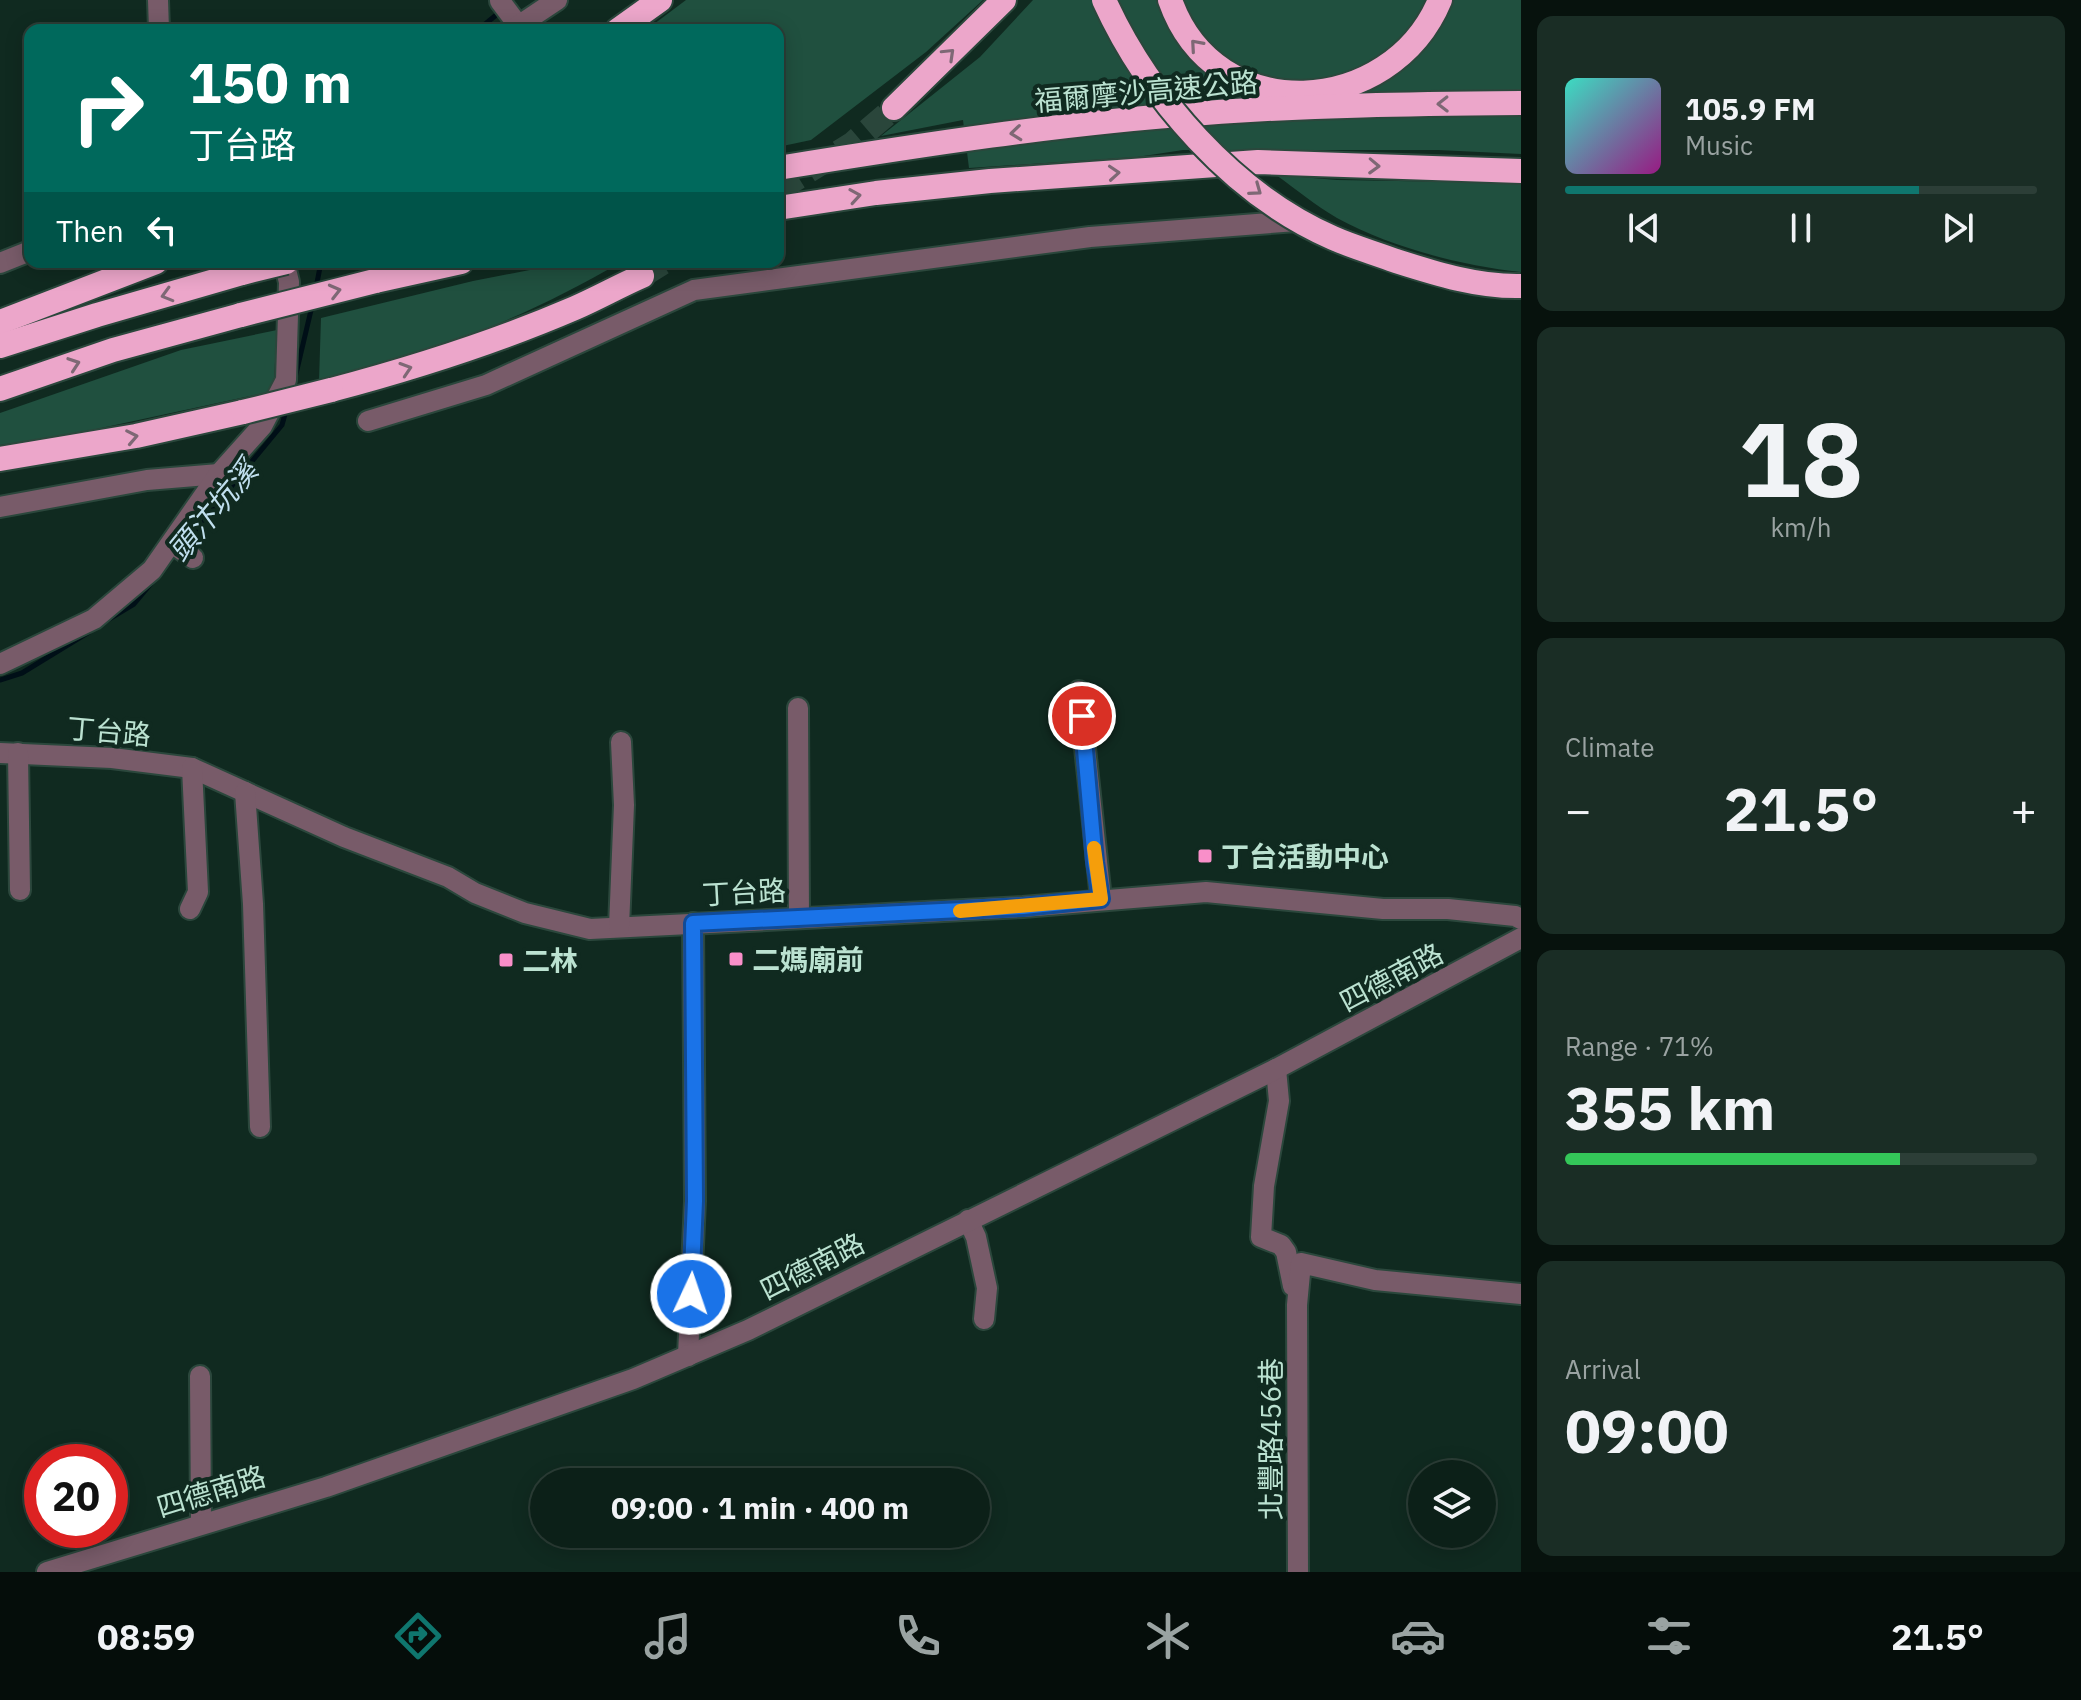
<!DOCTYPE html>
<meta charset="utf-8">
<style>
:root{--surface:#0c2018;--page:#1a2d25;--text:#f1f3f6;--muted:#9aa3a2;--line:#2c3e37;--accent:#0f766e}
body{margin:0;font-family:"IBM Plex Sans","Noto Sans TC",sans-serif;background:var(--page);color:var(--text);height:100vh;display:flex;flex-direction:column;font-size:30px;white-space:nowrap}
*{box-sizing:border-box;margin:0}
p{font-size:26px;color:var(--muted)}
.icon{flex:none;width:44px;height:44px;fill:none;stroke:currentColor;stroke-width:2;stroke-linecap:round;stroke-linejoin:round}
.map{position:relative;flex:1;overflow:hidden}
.panel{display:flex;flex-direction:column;gap:16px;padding:16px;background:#07120d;width:560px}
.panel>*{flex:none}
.top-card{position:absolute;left:24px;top:24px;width:760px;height:244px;border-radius:16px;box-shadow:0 4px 20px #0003,0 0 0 2px var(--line);background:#00695c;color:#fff;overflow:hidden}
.fabs{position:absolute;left:1408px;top:1460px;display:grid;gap:16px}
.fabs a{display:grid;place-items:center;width:88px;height:88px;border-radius:50%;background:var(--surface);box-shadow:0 4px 20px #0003,0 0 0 2px var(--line);font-size:40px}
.speed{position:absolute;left:24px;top:1444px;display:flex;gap:16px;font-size:40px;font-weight:700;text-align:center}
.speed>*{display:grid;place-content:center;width:104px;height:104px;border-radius:50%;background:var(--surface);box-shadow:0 4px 20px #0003,0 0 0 2px var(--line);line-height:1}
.speed .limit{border:12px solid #d22;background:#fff;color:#111}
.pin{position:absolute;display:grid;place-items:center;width:68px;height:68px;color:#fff;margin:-34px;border:4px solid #fff;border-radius:50%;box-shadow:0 2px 8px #0007}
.me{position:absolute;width:88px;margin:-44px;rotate:3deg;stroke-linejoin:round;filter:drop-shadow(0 0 6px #0008)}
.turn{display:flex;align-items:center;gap:28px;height:168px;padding:0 32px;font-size:36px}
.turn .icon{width:104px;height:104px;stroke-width:2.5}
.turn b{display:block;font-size:56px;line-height:68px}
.then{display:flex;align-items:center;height:76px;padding:0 32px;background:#0003;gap:16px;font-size:30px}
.big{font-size:60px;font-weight:700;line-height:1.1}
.panel .card{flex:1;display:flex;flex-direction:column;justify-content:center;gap:12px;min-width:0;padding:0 28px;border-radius:16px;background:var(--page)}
.panel .dial{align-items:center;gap:0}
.dial b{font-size:104px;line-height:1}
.song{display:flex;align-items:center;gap:24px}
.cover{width:96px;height:96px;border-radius:12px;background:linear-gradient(135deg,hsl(170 70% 55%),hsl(310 70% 35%))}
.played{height:8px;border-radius:4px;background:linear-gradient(90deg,var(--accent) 75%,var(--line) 75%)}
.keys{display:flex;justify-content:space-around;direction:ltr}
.heat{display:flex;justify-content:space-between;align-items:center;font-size:44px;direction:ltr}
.charge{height:12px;border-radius:6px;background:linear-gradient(90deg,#34c759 71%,var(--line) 0)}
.trip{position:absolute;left:530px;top:1468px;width:460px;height:80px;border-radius:40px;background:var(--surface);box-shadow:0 4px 20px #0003,0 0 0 2px var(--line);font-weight:700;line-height:80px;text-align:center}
.tabs{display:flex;height:128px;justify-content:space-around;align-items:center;background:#050d0a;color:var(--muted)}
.tabs .icon{width:56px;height:56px}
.tabs .on{color:var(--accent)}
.tabs b{font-size:36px;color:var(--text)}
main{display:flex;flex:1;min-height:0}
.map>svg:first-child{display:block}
.green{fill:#20503f}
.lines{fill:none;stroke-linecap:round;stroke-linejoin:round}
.stream{stroke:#000f17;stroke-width:5}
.highway-tunnel{stroke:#2a463b;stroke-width:24;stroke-dasharray:24 12;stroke-linecap:butt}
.minor-casing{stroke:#2b473c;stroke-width:24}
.highway-casing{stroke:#2b473c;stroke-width:28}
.minor{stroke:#785b69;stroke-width:20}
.highway{stroke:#eca6ca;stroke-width:24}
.highway-bridge-casing{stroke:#2b473c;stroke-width:28;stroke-linecap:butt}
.highway-bridge{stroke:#eca6ca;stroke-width:24}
.oneway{stroke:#7e6875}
.route-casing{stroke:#114b97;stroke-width:20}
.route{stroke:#1a73e8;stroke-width:14}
.slow{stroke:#f59e0b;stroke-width:14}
.poi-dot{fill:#f98fc9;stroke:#102a20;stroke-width:3}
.labels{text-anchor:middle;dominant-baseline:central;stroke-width:8;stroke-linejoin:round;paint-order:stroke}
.street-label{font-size:28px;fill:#bbe2d1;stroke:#102a20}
.poi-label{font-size:28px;font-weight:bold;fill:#bbe2d1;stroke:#102a20;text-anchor:start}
.water-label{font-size:30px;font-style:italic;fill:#c0dfee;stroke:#102a20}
</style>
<main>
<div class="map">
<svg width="1521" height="1572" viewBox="0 0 1521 1572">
<rect width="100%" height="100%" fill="#102a20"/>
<g class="green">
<polygon points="686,0 983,0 926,52 811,140 778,147 778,30 646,30"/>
<polygon points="1033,0 1521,0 1521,154 1438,150 1183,150 1137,157 969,168 963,120 881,136 980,57"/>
<path d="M1276,175l61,5 184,3v89c-59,-6 -131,-25 -184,-54 -22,-13 -40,-28 -61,-43z"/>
<path d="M571,262h50c-66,39 -135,69 -207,95 -30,11 -64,16 -95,24l2,-63 152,-37z"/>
<polygon points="277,330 274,378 269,392 64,436 0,445 0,413 181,350"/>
</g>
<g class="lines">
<g class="stream">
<polyline points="478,30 501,11"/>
<polyline points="316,288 321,262"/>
<polyline points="295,378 312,306"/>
<polyline points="183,545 282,425 287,407"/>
<polyline points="104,622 134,604 154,580"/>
<polyline points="0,680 22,673 89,632"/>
</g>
<g class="highway-tunnel">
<polyline points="778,190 852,144 894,108"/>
<polyline points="642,276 664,262"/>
</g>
<g class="minor-casing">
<g id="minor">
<polyline points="158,0 159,30"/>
<polyline points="500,1 518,25"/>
<polyline points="512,30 557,0"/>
<polyline points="0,263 30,251"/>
<polyline points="368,421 486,385 694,290 1090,237 1296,221 1305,223"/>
<polyline points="0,507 147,480 219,474"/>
<polyline points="172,543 193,558"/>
<polyline points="0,664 94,619 152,570 219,474 262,426 286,380 289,282 284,262"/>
<polyline points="1079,691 1101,899"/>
<polyline points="798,708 799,917"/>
<polyline points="0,753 112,758 192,768 344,837 448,877 475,893 525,913 590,929 1023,907 1206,892 1383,909 1448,909 1515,916 1521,919"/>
<polyline points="18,753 20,890"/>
<polyline points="245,792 253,904 260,1127"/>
<polyline points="190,909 198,892 192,768"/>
<polyline points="619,927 624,805 621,742"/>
<polyline points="1276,1069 1279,1101 1264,1186 1261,1237 1281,1245 1286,1252 1293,1286"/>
<polyline points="968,1220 976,1237 987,1288 984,1319"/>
<polyline points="688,1356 695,1201 693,923"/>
<polyline points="200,1376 201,1523"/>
<polyline points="47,1572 326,1487 633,1379 748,1330 1276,1069 1521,938"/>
<polyline points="1298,1572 1297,1305 1301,1263 1375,1280 1521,1294"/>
</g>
</g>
<g class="highway-casing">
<g id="highway">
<path d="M1170,0c45,129 221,118 270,0"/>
<polyline points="618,30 660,0"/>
<polyline points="894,108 1004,0"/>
<path d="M778,168c142,-23 284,-45 427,-55 105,-8 211,-9 316,-10"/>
<polyline points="778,208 876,193 990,181 1258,162 1521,171"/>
<polyline points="375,281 461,262"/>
<polyline points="0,322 156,262"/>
<polyline points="0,346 97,315 242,273"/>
<polyline points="0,389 113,350 241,315"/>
<path d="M331,390c83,-22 165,-48 244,-82 23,-10 44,-22 67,-32"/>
<polyline points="0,459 136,436 243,412"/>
</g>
</g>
<use href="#minor" class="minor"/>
<use href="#highway" class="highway"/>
<g class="highway-bridge-casing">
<g id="highway-bridge">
<path d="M1104,0c44,97 130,195 229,238 20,9 42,15 63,23 41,13 82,26 125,25"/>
<polyline points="242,273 286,262"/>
<polyline points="241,315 375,281"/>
<polyline points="243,412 331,390"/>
</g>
</g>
<use href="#highway-bridge" class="highway-bridge"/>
</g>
<defs><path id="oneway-chevron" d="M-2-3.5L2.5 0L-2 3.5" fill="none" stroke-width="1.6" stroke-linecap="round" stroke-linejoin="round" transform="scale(2)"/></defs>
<g class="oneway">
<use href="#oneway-chevron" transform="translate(1196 45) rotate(-131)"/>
<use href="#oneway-chevron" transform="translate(949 54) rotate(-44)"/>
<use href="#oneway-chevron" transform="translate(1443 104) rotate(179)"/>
<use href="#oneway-chevron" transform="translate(1016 133) rotate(174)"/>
<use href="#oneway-chevron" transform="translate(1374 166) rotate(2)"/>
<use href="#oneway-chevron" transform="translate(1114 173) rotate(-4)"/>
<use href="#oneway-chevron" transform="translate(1256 190) rotate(36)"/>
<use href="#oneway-chevron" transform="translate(855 196) rotate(-9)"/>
<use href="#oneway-chevron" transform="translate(335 291) rotate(-14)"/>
<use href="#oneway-chevron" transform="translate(167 295) rotate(164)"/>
<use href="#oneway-chevron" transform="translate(74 364) rotate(-19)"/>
<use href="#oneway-chevron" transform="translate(406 369) rotate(-18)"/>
<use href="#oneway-chevron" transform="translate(132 437) rotate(-11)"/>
</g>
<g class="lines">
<g class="route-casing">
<polyline id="route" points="691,1294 695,1201 693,923 1023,907 1101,899 1095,862 1082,716"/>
</g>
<use href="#route" class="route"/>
<polyline class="slow" points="960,911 1101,899 1094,848"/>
</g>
<g class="poi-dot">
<rect x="1197" y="848" width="16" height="16" rx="4"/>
<rect x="728" y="951" width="16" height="16" rx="4"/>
<rect x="498" y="952" width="16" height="16" rx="4"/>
</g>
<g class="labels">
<g class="street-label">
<text transform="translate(1146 91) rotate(-5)">福爾摩沙高速公路</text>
<text transform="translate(109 731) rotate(5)">丁台路</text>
<text transform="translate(744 892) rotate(-3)">丁台路</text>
<text transform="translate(1391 977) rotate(-28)">四德南路</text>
<text transform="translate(812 1266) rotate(-27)">四德南路</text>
<text transform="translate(1270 1439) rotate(-90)">北豐路456巷</text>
<text transform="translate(211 1491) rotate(-17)">四德南路</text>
</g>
<g class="poi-label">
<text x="1221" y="856">丁台活動中心</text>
<text x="752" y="959">二媽廟前</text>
<text x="522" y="960">二林</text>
</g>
<g class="water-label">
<text transform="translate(212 510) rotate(-50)">頭汴坑溪</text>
</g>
</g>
</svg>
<div class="fabs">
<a><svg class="icon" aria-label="layers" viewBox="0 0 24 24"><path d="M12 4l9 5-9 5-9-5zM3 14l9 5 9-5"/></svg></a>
</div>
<div class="speed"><div class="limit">20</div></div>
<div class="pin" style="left:1082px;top:716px;background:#d93025"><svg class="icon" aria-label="arrive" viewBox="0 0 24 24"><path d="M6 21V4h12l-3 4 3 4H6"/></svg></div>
<svg class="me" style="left:691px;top:1294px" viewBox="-20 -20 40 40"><circle r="17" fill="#1a73e8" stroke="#fff" stroke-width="3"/><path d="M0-11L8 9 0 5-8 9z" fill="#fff"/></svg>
<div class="trip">09:00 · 1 min · 400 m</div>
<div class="top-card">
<div class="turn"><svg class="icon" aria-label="right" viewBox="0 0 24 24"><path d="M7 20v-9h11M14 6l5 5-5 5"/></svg><div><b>150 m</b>丁台路</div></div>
<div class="then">Then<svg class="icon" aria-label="left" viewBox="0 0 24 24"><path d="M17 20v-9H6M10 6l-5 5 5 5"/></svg></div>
</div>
</div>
<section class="panel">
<div class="card">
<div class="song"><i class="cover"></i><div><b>105.9 FM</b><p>Music</p></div></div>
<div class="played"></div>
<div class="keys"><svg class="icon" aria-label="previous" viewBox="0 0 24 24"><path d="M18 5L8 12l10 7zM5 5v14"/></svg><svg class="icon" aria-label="pause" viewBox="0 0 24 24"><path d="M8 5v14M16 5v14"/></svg><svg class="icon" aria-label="next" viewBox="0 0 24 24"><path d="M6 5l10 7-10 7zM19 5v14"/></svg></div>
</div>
<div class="card dial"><b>18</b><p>km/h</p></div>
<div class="card"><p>Climate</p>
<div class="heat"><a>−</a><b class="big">21.5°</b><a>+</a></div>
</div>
<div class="card"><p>Range · 71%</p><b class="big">355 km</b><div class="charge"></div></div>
<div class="card"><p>Arrival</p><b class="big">09:00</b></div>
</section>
</main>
<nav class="tabs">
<b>08:59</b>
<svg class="icon on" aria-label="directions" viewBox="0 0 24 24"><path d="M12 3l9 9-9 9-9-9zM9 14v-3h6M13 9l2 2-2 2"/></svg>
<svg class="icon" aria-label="music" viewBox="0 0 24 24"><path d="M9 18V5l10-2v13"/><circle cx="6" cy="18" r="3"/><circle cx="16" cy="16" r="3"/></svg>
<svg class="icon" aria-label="phone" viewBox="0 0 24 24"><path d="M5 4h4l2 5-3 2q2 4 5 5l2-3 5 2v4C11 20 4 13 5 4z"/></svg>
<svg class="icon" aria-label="climate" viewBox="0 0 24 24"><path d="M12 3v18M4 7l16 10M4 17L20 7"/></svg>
<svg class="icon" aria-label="car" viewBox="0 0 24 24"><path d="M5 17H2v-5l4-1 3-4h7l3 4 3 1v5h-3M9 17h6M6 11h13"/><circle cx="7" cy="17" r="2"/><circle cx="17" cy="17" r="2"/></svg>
<svg class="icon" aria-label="filters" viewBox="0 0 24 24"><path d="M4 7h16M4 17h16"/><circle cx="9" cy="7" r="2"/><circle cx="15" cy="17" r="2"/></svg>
<b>21.5°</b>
</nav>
